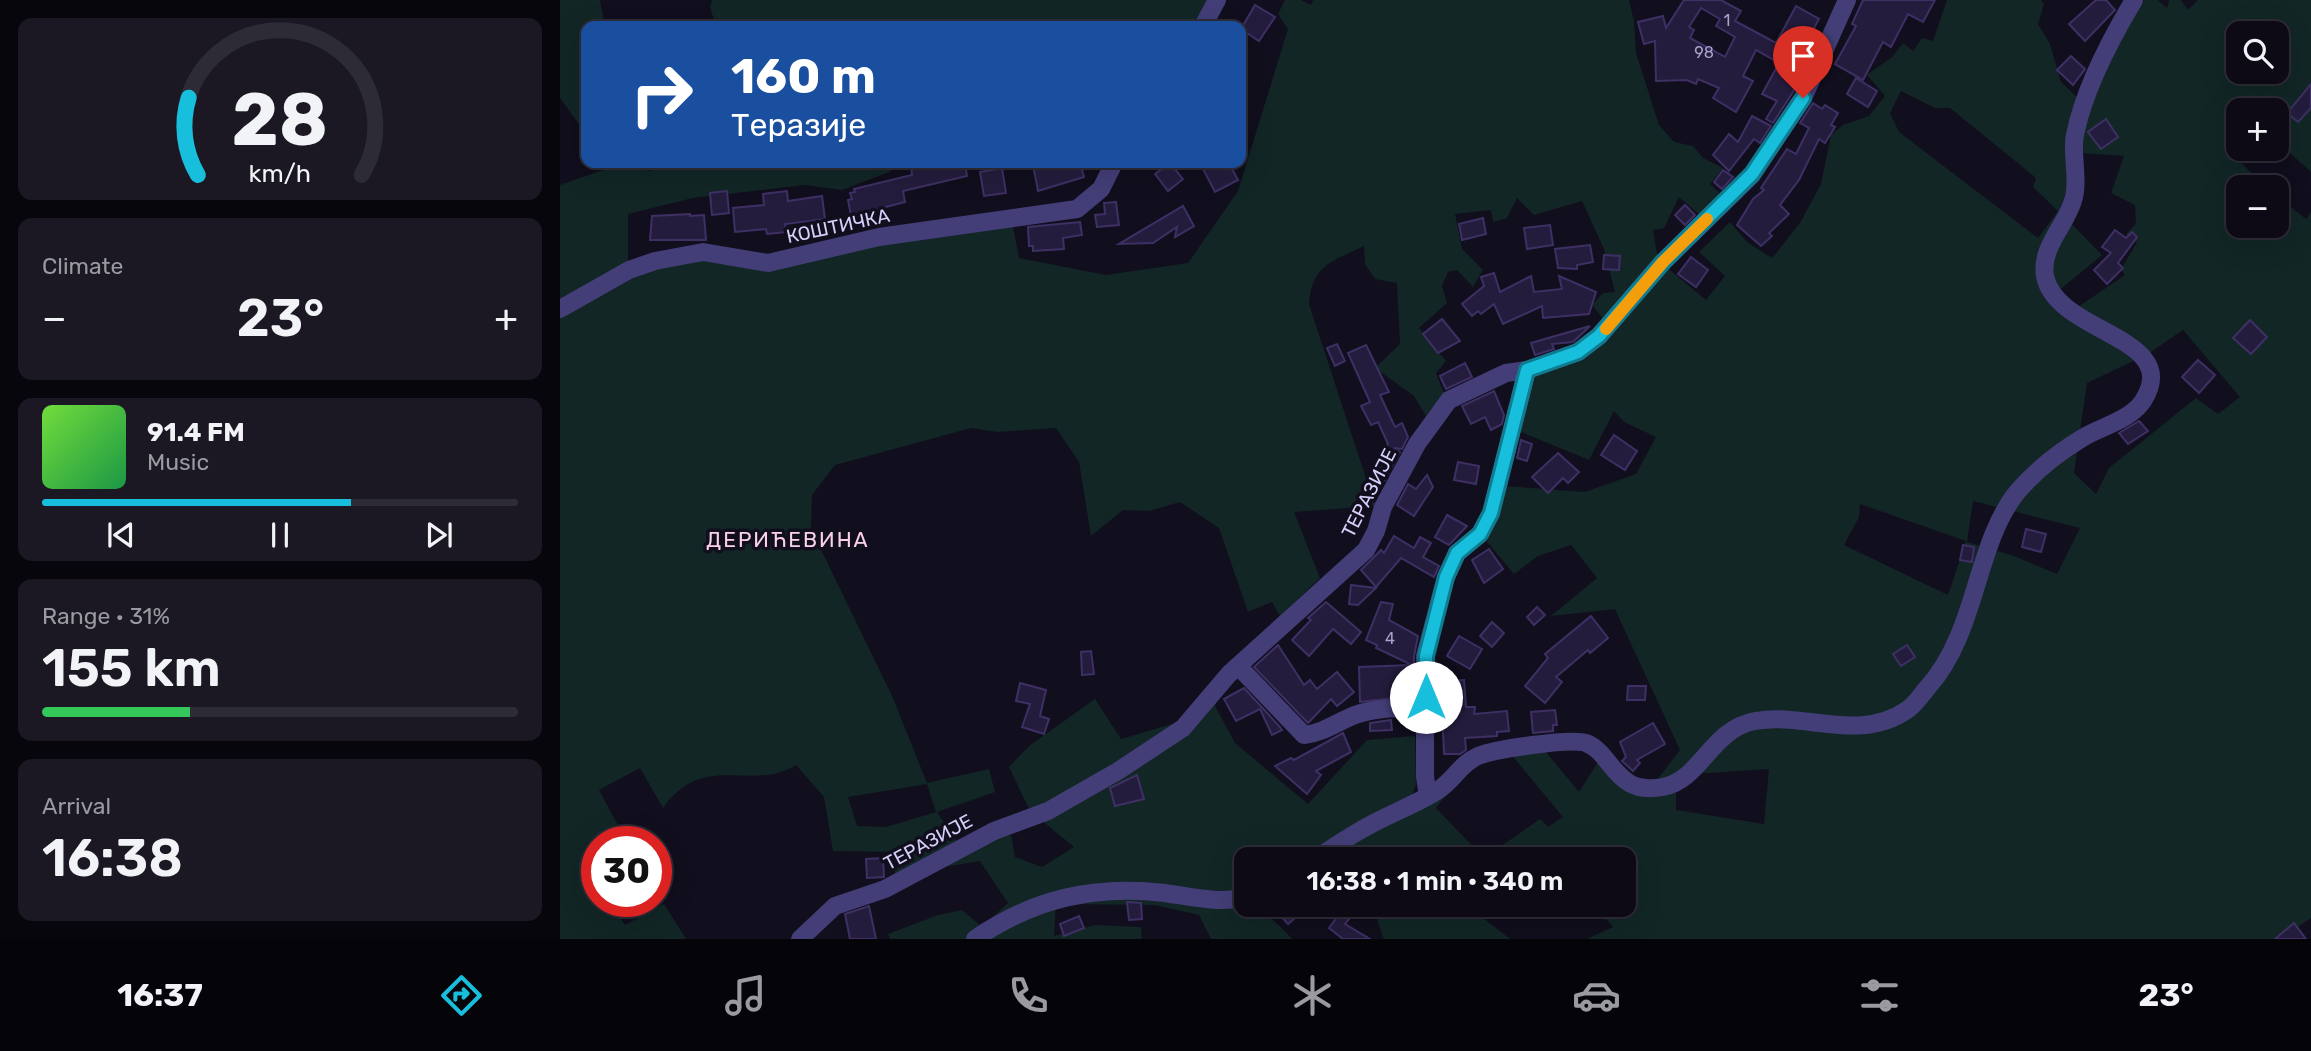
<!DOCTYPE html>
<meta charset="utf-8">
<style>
:root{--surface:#0d0a16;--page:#1b1823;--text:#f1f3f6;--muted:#9a9aa1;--line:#2d2b35;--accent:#17bfdd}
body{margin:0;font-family:Rubik,sans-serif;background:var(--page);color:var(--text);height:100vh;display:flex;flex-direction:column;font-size:26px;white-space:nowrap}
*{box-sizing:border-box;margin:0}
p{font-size:23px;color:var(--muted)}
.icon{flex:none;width:38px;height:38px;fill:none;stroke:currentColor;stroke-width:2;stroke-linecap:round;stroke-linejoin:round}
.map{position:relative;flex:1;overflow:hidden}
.drawer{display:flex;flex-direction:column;gap:18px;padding:18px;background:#07060c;width:560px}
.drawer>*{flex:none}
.hud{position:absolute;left:21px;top:21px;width:665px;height:147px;border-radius:14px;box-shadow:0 7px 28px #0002,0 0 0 2px var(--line);background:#1a4fa0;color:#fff;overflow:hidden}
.fabs{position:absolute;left:1666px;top:21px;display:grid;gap:14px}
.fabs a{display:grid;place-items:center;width:63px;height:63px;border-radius:14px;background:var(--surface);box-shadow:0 7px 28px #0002,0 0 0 2px var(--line);font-size:35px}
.speed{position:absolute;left:21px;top:826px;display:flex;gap:14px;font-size:35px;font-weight:700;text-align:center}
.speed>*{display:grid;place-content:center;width:91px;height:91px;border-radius:50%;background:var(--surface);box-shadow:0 7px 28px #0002,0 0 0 2px var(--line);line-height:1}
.speed .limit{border:10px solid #d22;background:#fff;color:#111}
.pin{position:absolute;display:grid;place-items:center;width:60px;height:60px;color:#fff;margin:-72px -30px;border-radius:50% 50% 50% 0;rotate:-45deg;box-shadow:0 0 7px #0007}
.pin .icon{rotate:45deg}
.me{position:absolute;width:77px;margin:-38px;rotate:0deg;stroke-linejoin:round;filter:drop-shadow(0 0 5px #0008)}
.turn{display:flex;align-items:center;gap:24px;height:147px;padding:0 35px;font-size:32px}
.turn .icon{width:91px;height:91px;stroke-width:2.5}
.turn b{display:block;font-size:49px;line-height:60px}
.big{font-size:52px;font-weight:600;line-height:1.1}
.drawer .tile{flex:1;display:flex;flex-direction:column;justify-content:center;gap:10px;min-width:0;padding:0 24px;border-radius:14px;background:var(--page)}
.drawer .dial{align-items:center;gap:0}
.dial svg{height:182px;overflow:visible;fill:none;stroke:var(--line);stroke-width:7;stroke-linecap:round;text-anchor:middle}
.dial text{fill:var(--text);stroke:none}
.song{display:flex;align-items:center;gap:21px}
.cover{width:84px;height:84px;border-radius:10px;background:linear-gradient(135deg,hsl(100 70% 55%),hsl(140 70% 35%))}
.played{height:7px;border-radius:4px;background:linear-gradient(90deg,var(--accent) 65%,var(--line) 65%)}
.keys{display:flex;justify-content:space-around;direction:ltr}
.heat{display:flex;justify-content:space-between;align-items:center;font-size:38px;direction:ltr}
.charge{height:10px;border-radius:5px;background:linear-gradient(90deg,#34c759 31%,var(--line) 0)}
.trip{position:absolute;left:674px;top:847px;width:402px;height:70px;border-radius:14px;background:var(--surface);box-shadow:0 7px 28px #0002,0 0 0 2px var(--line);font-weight:600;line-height:70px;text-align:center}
.tabs{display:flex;height:112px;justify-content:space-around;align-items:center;background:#050409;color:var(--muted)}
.tabs .icon{width:49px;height:49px}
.tabs .on{color:var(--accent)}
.tabs b{font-size:32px;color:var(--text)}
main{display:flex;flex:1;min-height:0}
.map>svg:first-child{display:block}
.green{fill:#122626;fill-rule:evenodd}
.building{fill:#241c3c;stroke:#3e3065;stroke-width:2;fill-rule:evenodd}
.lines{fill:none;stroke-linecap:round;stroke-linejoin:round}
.minor{stroke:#433e77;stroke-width:18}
.route-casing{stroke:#0f7c90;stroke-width:18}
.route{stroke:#17bfdd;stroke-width:12}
.slow{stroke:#f59e0b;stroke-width:12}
.labels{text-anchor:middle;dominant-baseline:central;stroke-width:7;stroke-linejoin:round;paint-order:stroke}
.number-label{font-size:16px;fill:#aaa2ca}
.street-label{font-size:19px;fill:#d6cffa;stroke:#110e1d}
.neighbourhood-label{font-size:21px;letter-spacing:2px;fill:#fad1e9;stroke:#110e1d}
</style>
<main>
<section class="drawer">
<div class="tile dial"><svg viewBox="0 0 100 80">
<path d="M14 69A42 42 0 1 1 86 69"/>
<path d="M14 69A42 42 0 0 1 10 35" stroke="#17bfdd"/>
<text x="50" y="56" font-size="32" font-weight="700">28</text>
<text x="50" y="72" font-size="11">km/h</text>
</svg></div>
<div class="tile"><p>Climate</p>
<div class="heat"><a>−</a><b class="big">23°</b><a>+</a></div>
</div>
<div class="tile">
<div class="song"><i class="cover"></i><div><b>91.4 FM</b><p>Music</p></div></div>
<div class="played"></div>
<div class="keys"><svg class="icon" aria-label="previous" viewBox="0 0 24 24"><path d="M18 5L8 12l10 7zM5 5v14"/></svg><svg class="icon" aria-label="pause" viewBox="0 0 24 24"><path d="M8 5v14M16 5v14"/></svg><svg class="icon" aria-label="next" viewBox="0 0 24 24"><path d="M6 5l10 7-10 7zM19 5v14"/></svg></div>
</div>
<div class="tile"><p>Range · 31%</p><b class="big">155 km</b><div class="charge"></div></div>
<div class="tile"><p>Arrival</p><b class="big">16:38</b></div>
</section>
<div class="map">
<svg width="1751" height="939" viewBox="0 0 1751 939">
<rect width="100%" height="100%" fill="#110e1d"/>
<g class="green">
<polygon points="0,0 40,0 45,26 26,26 26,127 21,127 0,98"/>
<polygon points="152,0 649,0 632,26 156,26 150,7"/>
<path d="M725,0h16l10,5 2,-5h316l5,21 2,32 23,72 15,17 19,4 10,12 20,10 -13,16 13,12 -22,20 -22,-19 -15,31 -11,2 5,30 48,40 19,-24 -26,-24 31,-30 17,20 25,16 28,-35 21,-39 10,-49 12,-10 26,-9 16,-20 -18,-21 25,-18 11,-14 10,8 9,-13 11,3 14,-41h94l3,4 -6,20 12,20 11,38 16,15 57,-90 11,-7h13l9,8 2,-8h12l7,10 10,-10h113v172l-32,-29 -2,2v-35h-39v34l-8,9 37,34h-29v39h39v-30l29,23 5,-7v706l-12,8 -5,13h-707l26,-12 -19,-22h30v-46h-378v46h12c5,9 24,21 34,34h-81l-12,-24 -44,-10 -99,-1 -2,32 41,-11 46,2 1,12h-252l-2,-5 50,-19 24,-5 20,17 26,-24 -28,-42 -85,14 -2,-23 -60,-1 -9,-54 -28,-32c-44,28 -92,-15 -133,43l-23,-40 -41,22 28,52h-30v59h13l15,24 39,-21 22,35h-126v-754l46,-16 -4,-6h36l10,8 25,-8h228l-12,9 -47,18 -37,-5 -112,13 -65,16v47l140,-7 242,-43 9,47 87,17 82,-12 50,-72 50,-162 -10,-15zM1678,33h39v39h-39zM1341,91l34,17h15l86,70 -3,9 25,24 -20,27 -139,-106 -9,-19zM1521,153l43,3 -13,37 24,12 1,19 -10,10 11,8 -16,27 4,6 -50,34 -19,-16 46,-38 -43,-44zM957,198l17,17 48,-14 22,48 11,43 -12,1 -11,12 12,15 -54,46 -31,13 -10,48 80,33 25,-49 10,11 32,15 -20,37 -51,18 -80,-6 -18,56 27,32 24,-18 33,-11 26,33 -46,38 64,-7 65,141 -30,39 -45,-38 -26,41 -38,-46 -31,7 53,64 -15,10 -8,-8 -56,39 -48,-50 28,-36 -59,42 11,-30 -1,-48 -48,4 -59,64 -73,-61 -20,-37 18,-48 -54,64 -58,17 -26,-40 -66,47 -20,21 21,44 44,36 -32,20 -27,-10 -4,-22 -54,7 -20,-30 58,-20 -6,-23 -62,14 -34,-85 -82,-169 1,-34 23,-30 136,-37 26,4 59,-4 23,34 12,74 32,-26 26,1 31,-9 39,26 29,84 24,-10 8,14 40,-38 -26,-66 81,-6 -66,-202c3,-39 22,-42 55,-58l1,18 10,15 22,4 3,61 -25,24 39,28 12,20 18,-23 -8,-20 10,-12 -27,-33 28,-25 -5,-17 6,-14 9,-2 16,17 10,-17 -21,-21 -7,-35 36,-4 2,12 14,-4zM1623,330l57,67 -22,17 -22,-16 -87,70 -13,26 -22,-21 13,-90 61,-29zM1413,501l107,27 -23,46 -43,-18 -47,-14zM1300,504l106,37 -18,54 -104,-50 15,-28zM1209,769l-5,55 -88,-14v-18l17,-18zM367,784l9,28 -50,15 -29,-1 -9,-29z"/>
<polygon points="848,905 906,905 950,939 824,939 817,920"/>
</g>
<g class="building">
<path d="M1124,0h37l20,11 -6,10 41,22 20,-37 23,13 -20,37 8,4 -14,32 -20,31 -7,-4 11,-18 -15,-7 17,-31 -23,-13 -13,26 10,5 -17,31 -23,-14 6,-10 -21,-9 -2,5 -9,-4 -31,1 -1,-40 -11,3 -6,-22 25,-6 3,12zM1141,8l19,11 -4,7 19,11 -10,20 -35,-19 4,-8 -5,-3z"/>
<polygon points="1303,0 1375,0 1363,22 1348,14 1331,47 1323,42 1303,80 1275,64 1296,26 1292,24"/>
<polygon points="1536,0 1546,0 1555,10 1525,41 1509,24"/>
<polygon points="695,5 715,17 699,41 681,29"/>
<polygon points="1511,56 1525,69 1513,85 1497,70"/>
<polygon points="1296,78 1317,91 1308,107 1287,94"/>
<polygon points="1751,84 1751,108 1738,122 1727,113"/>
<polygon points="1253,103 1262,109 1265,105 1278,113 1271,125 1275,127 1265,143 1259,139 1239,180 1220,205 1229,214 1209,233 1212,236 1201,246 1177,225 1193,199 1204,190 1201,188 1227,149 1236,154 1249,128 1240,123"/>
<polygon points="1192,116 1211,126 1200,143 1194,139 1169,171 1153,155 1169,134 1178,142"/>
<polygon points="1546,119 1558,137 1541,149 1528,132"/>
<polygon points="373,163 405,163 407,176 343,191 345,202 291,216 288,200 292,199 290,193 295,192 294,189 352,175 351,166"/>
<polygon points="482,163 520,163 524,177 478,191 473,165"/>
<polygon points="610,163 623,179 608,191 595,174"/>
<polygon points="640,163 669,163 678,180 655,192"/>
<polygon points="442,168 446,193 424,196 420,172"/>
<polygon points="1163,170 1173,177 1162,189 1154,182"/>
<polygon points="167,191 169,213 152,215 150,193"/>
<polygon points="227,191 228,201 262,196 265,219 225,224 226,232 207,234 206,229 175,232 173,208 204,205 203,194"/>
<polygon points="556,202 559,225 537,227 535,215 545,214 544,203"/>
<polygon points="1125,205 1135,215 1125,225 1115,215"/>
<polygon points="623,206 634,226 615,237 617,227 593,243 559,244"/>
<polygon points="130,214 130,216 144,215 146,240 90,240 92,216"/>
<polygon points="923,218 926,234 902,240 899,224"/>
<polygon points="520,222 522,235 503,238 504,249 473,251 473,246 469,246 468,227"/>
<polygon points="990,225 993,245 967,249 964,228"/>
<polygon points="1555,230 1566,238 1572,232 1577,237 1558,263 1563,268 1547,284 1534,270 1551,253 1542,247"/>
<polygon points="1030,245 1033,262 1017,265 1017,269 998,268 995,249"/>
<polygon points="1044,255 1060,256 1059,270 1043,269"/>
<polygon points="1131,257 1148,270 1136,287 1118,274"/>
<polygon points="934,273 940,292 971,276 974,292 1002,289 999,276 1036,292 1029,314 983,318 982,306 943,324 934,304 921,314 918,311 912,316 902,304 924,286 921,277"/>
<polygon points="882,319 900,341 878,353 863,334"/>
<polygon points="1690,320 1707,337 1691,354 1673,338"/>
<polygon points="1030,326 1013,342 992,344 994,349 975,355 971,343"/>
<polygon points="777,344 785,361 775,366 767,348"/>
<polygon points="806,345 829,392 820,395 835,427 842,423 848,437 842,449 834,448 840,452 825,480 816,474 821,466 816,464 828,444 818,422 811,425 801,406 810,402 788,353"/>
<polygon points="1638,360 1655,375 1639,393 1622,377"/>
<polygon points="905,363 912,377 886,389 880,376"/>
<polygon points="934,391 944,415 942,424 931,430 925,417 911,424 902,406"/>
<polygon points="1579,421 1588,431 1568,444 1559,433"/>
<polygon points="1054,435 1077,451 1065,470 1041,455"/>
<polygon points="961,440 972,444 967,461 957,458"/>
<polygon points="998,453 1019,472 1008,483 1003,478 988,493 972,477"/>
<polygon points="898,462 919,466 916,484 894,480"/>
<polygon points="867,475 873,487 854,516 837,505 848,484 856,489"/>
<polygon points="887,515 907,526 889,545 875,537"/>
<polygon points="1466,529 1486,534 1481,552 1462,547"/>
<polygon points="834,536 854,548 860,537 871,543 863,557 879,566 874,577 841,558 816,587 801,570 821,550 824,553"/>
<polygon points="1403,545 1414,547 1412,562 1400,560"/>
<polygon points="929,549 943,569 924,583 912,560"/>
<polygon points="791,585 816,588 798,605 789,604"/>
<polygon points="766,602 801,632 791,644 773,629 749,656 732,640 751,620 748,618"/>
<polygon points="821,602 833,604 829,620 858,636 854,656 854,696 800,702 799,667 852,665 816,648 817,645 806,640"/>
<polygon points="977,607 985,615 974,625 967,617"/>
<polygon points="1031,616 1048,638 1030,653 1028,650 996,677 1002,682 985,703 965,686 988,658 985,654"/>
<polygon points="932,622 944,633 932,647 920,636"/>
<polygon points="899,636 922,649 910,669 887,656"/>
<polygon points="718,645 744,685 750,680 757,689 777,672 794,692 777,706 771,699 748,723 694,667"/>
<polygon points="1347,645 1355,657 1341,666 1333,654"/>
<polygon points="531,651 534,674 522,675 521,652"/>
<polygon points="904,680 906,707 915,707 914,714 947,711 949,731 937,732 937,736 905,738 906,750 900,754 884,754 881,688 884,688 884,681"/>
<polygon points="460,683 486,690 480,716 489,719 484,734 462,727 470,704 456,701"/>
<polygon points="1068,686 1086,686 1085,700 1067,700"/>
<polygon points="684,688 720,727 722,730 712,735 700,709 676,721 664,699"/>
<polygon points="995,710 997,725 993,725 993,731 973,733 971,712"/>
<polygon points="831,720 832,730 810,731 810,723"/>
<polygon points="1093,723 1105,744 1077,760 1080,763 1073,771 1062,761 1066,757 1060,742"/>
<polygon points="783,733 791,752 756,771 761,775 747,794 715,766 731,758 734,760"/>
<polygon points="577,775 584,799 555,806 550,788"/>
<polygon points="323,858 324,877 307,878 306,859"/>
<polygon points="567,902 581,903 582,919 569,920"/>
<polygon points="711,905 750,905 728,924"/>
<polygon points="309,906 316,939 290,939 285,914"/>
<polygon points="780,913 789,919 785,924 810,939 783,939 769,928"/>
<polygon points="519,916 524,928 504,936 500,924"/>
<polygon points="1734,923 1746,939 1715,939"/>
</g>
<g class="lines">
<g class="minor">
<polyline points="643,26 657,0"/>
<polyline points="0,309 69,270 95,261 143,252 208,263 319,237 517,209 541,189 554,163"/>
<path d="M678,666l66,69c19,-2 33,-13 51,-20 22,-8 47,-7 71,-8"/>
<polyline points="868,796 865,777 865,656 886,577 897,553 920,534 931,513 967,370"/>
<path d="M755,859c16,-10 30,-20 46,-29 25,-15 52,-24 76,-39 16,-10 24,-28 41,-35 17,-7 92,-18 108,-13 27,10 28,53 77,44 38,-7 48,-58 92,-66 51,-9 104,22 152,-11 8,-5 14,-15 21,-23 50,-56 47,-144 90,-196 19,-22 41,-39 66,-54 19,-11 46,-17 59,-36 41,-65 -87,-67 -98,-125 -5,-30 23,-52 29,-79 5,-20 -3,-42 1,-62 9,-46 35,-95 59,-135"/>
<polyline points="240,939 275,906 325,889 434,831 488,811 558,771 623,728 669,674 806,550 816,531 823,507 857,444 889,400 946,373 967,370 1018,352 1039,336 1103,262 1192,175 1243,98 1287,0"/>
<path d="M415,939c59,-41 120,-54 190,-46 27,4 55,11 81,4"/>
</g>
</g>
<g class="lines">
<g class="route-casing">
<polyline id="route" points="866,697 866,656 886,577 897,553 920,534 931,513 967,370 1018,352 1039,336 1103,262 1192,174 1243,98"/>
</g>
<use href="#route" class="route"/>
<polyline class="slow" points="1046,329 1103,262 1147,219"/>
</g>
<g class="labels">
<g class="number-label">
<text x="1167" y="20">1</text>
<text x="1144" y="52">98</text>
<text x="830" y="638">4</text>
</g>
<g class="street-label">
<text transform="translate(278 226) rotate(-12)">КОШТИЧКА</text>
<text transform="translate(809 493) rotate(-63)">ТЕРАЗИЈЕ</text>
<text transform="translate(368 842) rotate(-28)">ТЕРАЗИЈЕ</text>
</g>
<g class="neighbourhood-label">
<text x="228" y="539">ДЕРИЋЕВИНА</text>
</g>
</g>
</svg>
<div class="fabs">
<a><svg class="icon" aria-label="search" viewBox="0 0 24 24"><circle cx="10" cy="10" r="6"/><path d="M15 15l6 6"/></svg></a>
<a>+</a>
<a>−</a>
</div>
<div class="speed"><div class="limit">30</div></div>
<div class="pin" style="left:1243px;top:98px;background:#d93025"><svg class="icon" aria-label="arrive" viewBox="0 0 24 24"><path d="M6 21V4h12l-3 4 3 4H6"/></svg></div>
<svg class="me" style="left:866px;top:697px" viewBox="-20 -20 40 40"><circle r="19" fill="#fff"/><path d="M0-13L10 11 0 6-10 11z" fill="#17bfdd"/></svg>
<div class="trip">16:38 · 1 min · 340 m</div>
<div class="hud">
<div class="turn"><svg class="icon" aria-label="right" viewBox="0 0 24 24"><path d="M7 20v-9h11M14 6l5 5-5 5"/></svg><div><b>160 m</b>Теразије</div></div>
</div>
</div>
</main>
<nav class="tabs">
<b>16:37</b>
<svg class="icon on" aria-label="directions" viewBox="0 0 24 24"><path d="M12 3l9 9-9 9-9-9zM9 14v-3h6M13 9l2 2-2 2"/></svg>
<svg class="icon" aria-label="music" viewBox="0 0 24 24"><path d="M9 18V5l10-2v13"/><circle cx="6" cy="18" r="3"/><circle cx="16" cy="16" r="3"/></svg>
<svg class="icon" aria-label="phone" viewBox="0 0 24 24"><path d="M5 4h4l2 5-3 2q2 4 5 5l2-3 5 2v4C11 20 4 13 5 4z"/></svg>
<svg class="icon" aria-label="climate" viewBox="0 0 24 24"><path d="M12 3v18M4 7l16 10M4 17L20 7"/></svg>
<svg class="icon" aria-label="car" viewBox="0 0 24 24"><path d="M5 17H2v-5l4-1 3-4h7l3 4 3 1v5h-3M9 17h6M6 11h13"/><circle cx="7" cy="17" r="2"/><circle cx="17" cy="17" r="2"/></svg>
<svg class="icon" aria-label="filters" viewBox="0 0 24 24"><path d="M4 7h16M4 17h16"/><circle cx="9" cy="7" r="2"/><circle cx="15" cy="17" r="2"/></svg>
<b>23°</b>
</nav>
